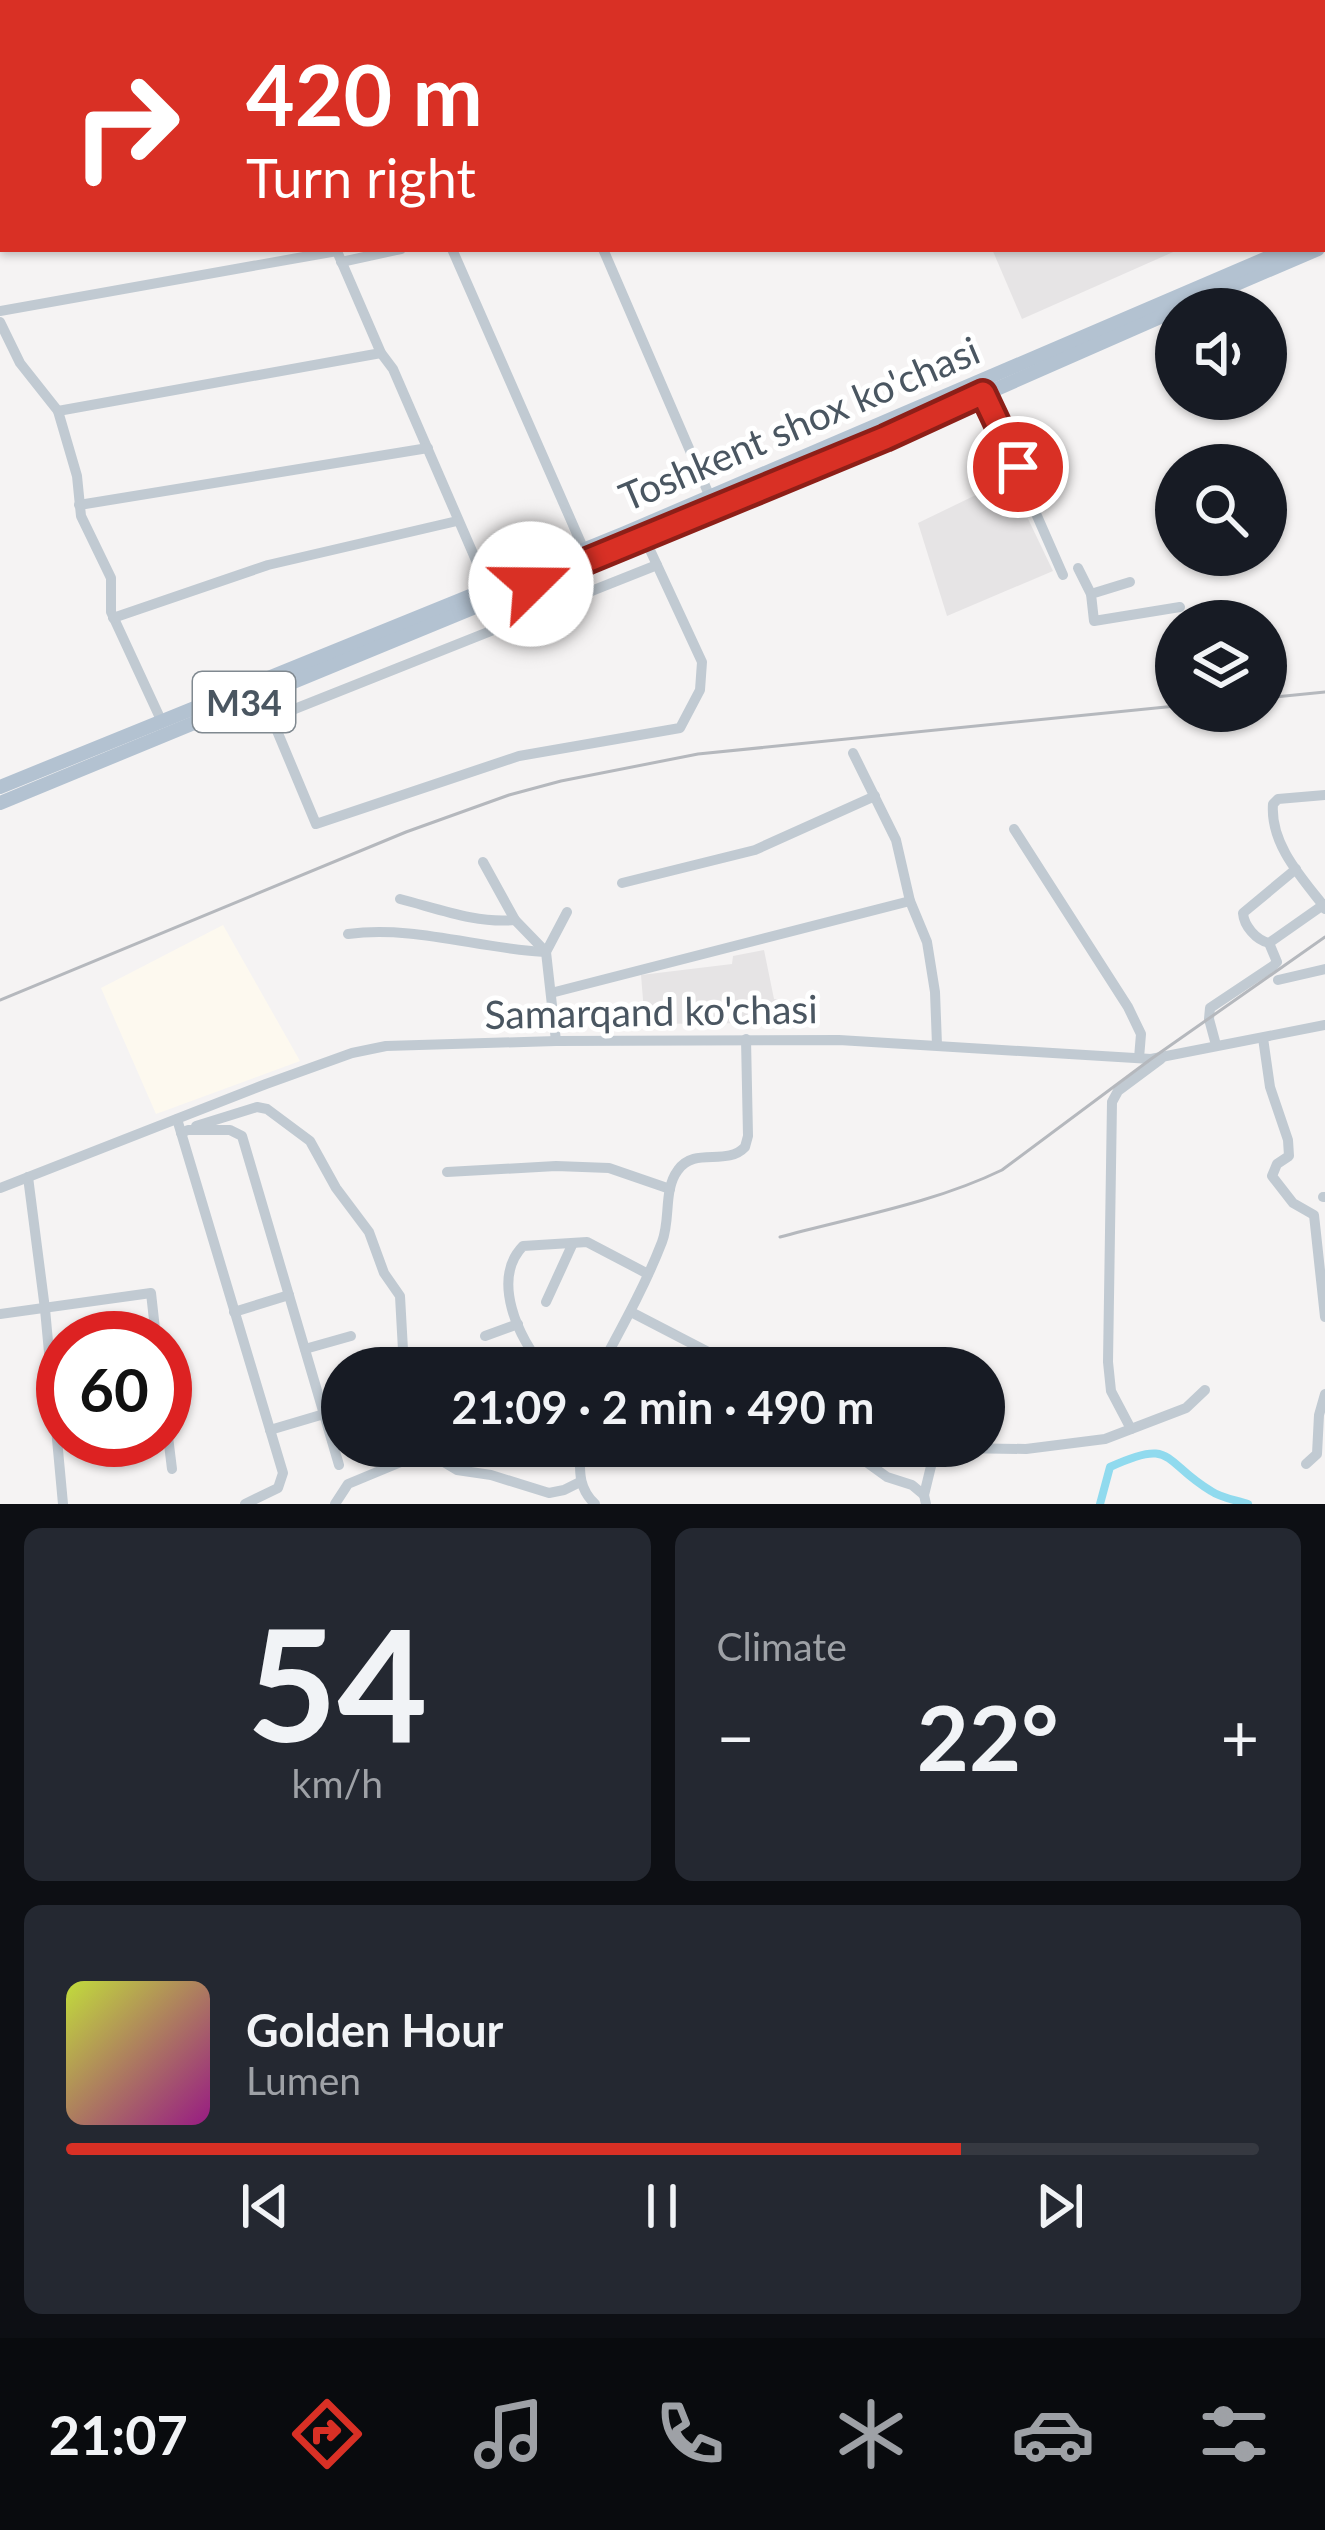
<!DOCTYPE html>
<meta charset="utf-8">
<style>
:root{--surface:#171b24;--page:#242831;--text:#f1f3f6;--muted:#9ea1a6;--line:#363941;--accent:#d93025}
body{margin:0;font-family:Lato,sans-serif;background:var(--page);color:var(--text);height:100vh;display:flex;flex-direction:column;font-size:45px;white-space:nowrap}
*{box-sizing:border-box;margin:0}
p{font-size:39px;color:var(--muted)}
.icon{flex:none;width:66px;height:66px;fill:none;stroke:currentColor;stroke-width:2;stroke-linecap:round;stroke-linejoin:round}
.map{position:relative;height:1504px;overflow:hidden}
.drawer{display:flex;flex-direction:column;gap:24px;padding:24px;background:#0d0f14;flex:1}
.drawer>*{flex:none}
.top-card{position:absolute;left:0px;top:0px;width:1326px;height:252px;box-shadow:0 3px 9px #0004;background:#d93025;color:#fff;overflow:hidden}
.fabs{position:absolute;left:1155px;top:288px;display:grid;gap:24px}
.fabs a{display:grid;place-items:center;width:132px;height:132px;border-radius:50%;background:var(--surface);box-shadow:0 3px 9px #0004;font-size:60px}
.speed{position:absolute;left:36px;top:1311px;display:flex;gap:24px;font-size:60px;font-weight:700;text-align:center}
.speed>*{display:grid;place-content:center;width:156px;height:156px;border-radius:50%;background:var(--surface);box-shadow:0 3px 9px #0004;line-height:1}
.speed .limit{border:18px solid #d22;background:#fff;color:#111}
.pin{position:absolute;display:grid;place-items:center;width:102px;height:102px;color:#fff;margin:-51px;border:6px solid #fff;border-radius:50%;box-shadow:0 3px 12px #0007}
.me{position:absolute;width:132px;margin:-66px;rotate:68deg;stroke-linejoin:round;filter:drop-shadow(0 0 9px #0008)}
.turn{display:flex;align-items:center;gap:42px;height:252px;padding:0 48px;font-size:54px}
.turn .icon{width:156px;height:156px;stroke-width:2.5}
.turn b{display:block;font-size:84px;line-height:102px}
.big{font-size:90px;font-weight:700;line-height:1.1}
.drawer .tile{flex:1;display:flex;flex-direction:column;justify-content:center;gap:18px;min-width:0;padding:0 42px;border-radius:18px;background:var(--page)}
.drawer .dial{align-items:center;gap:0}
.dial b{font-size:156px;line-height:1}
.song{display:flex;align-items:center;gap:36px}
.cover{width:144px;height:144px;border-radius:18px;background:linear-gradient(135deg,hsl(70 70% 55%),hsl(310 70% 35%))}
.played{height:12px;border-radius:6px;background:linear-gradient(90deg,var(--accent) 75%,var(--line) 75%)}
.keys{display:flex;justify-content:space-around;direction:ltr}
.heat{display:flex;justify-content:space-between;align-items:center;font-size:66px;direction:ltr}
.drawer .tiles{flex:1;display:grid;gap:24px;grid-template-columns:1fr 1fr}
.tile:last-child{grid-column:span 2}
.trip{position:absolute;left:321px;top:1347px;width:684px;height:120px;border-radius:60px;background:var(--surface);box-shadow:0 3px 9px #0004;font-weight:700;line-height:120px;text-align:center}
.tabs{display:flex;height:192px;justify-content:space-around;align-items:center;background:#090b0e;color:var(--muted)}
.tabs .icon{width:84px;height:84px}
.tabs .current{color:var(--accent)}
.tabs b{font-size:54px;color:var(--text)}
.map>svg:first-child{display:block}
.commercial{fill:#fdf9ef}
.education{fill:#e6e4e5}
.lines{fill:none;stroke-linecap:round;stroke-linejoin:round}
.canal{stroke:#90daee;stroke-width:8}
.minor{stroke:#c1cad2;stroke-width:10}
.major{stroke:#b3c2d1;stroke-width:14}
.rail{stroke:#b5b8bd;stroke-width:3}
.route-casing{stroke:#8d1f18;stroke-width:30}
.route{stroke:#d93025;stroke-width:21}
.labels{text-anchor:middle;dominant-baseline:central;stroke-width:10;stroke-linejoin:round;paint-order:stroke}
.shield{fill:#fff;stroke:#808990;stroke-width:3}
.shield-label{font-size:36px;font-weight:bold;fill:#4a5661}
.street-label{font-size:39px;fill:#4a5661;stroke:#fff}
</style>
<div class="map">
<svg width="1325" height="1504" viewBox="0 0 1325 1504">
<rect width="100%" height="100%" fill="#f5f3f3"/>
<polygon class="commercial" points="223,925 300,1061 156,1114 101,988"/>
<g class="education">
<polygon points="992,249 1180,249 1022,319"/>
<polygon points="1009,479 1053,571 947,616 918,523"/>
<polygon points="764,950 774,999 791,1001 791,1015 775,1014 775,1023 645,1024 641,975 732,964 733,956"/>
</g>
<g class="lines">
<path class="canal" d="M1100,1504l10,-37c65,-30 52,-5 101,24 10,7 25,9 37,13"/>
<g class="minor">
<polyline points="237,0 238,3"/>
<polyline points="345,0 346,3"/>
<polyline points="496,0 497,3"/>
<polyline points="630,0 632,3"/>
<polyline points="742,0 743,3"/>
<polyline points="852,0 853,3"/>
<polyline points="1309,0 1312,3"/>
<polyline points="0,2 11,0"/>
<polyline points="920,3 926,0"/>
<polyline points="1321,3 1325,0"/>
<polyline points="1323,16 1325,18"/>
<polyline points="0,105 3,105"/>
<polyline points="0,206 3,205"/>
<polyline points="336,249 381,353 393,369 488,588"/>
<polyline points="452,249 584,550"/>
<polyline points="603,249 710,497"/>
<polyline points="341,262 401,249"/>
<polyline points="0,311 337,251"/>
<polyline points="0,322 20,363 58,411 77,476 81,516 111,578 111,612 161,720"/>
<polyline points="983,393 1063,575"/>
<polyline points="58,411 381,353"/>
<polyline points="79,505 428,448"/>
<polyline points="1078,568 1091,594"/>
<polyline points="1130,582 1091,594 1094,621 1180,607"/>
<polyline points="113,618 268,565 457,521"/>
<polyline points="262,695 316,824 519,756 680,728 700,690 702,662 644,537"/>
<polyline points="272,718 657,565"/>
<polyline points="853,753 896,840 910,901 927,942 935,992 937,1045"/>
<path d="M1325,795l-47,4 -5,5c-3,39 27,72 50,101l2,-1"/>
<polyline points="1014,829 1128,1007 1141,1034 1139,1058"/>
<polyline points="483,862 515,920 546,952"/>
<path d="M1296,869l-53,44c1,13 13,27 26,30l54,-38 2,4"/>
<polyline points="622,883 755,850 875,796"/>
<path d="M400,899c36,9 77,25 115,21"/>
<path d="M348,934c66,-9 132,15 198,18"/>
<polyline points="1278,980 1325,969"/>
<polyline points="551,993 910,901"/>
<polyline points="1263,1038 1270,1087 1288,1140 1289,1156 1277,1164 1272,1176 1293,1203 1314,1215 1325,1317"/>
<polyline points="556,1041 546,952 567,912"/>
<polyline points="1216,1045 1209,1019 1210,1008 1273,966 1277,962 1269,943"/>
<polyline points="177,1119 283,1473 278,1488 245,1504"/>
<polyline points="196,1126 257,1107 267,1109 310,1141 336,1188 369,1232 384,1273 400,1296 404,1368"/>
<polyline points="181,1133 188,1130 230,1130 242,1136 339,1465"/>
<polyline points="447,1172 556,1166 609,1168 670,1189"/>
<polyline points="28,1177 45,1309 63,1504"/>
<polyline points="0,1188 266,1084 352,1053 386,1046 556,1041 839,1040 1151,1059 1325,1025"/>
<polyline points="1323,1197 1325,1197"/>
<polyline points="546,1302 573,1243"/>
<polyline points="234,1312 289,1295"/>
<polyline points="631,1312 739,1368"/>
<polyline points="0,1314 151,1293 156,1338"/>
<polyline points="485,1336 518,1324"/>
<polyline points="305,1349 351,1336"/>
<polyline points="476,1359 479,1368"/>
<path d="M544,1368c-26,-30 -53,-89 -21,-122l64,-4 61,32"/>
<path d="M600,1368c22,-41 45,-82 62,-126 9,-23 1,-52 16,-72 17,-24 48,-3 67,-23l3,-11 -2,-97"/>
<polyline points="165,1412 172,1469"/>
<polyline points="325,1416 342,1411"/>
<polyline points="1131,1429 1111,1391 1108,1362 1112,1102 1118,1091 1161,1059"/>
<polyline points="270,1430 324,1414"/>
<path d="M580,1446c0,23 -3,41 15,58"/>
<polyline points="844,1446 887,1477 912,1485 924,1495"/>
<polyline points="417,1450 424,1456 437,1458 457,1470 491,1475 549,1493 564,1490 580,1482"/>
<polyline points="1306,1464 1317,1454 1319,1415 1325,1394"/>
<polyline points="335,1504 348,1484 401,1462 417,1450 417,1446"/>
<polyline points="926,1504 924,1495 933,1458 955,1448 1026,1449 1105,1439 1186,1408 1205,1390"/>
</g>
<g class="major">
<polyline points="1323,234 1325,233"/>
<polyline points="1178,309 1318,249"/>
<polyline points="0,787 625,533 1288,249"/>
<polyline points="0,803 885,438 1176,310"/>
</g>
<g class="rail">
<polyline points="1266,698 1325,692"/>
<polyline points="0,1000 406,832 509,795 561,781 698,754 1176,706"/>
<path d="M780,1237c74,-20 154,-34 222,-67l149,-111 174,-122"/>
</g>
</g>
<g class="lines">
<g class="route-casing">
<polyline id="route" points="531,584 885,438 983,393 1018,467"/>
</g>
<use href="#route" class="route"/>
</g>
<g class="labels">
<rect class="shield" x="193" y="672" width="102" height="60" rx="9"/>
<g class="shield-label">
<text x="244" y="702">M34</text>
</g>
<g class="street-label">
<text transform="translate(799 423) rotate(-23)">Toshkent shox ko'chasi</text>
<text transform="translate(651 1011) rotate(-1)">Samarqand ko'chasi</text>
</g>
</g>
</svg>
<div class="fabs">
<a><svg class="icon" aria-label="sound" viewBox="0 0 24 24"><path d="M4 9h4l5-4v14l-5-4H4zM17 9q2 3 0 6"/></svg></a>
<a><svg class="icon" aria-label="search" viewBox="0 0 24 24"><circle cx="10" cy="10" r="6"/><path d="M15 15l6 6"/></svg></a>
<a><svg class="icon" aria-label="layers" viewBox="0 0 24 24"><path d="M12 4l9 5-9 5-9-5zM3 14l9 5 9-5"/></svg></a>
</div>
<div class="speed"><div class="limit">60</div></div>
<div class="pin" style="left:1018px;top:467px;background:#d93025"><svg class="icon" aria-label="arrive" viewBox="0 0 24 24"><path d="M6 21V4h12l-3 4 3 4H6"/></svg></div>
<svg class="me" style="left:531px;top:584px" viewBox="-20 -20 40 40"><circle r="19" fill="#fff"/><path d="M0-13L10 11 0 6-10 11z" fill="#d93025"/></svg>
<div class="trip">21:09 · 2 min · 490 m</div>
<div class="top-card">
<div class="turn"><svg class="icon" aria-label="right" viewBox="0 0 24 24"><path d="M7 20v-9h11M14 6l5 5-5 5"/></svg><div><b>420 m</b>Turn right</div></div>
</div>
</div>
<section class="drawer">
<div class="tiles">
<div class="tile dial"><b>54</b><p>km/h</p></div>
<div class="tile"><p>Climate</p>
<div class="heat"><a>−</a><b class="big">22°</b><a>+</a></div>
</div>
<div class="tile">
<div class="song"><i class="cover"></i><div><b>Golden Hour</b><p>Lumen</p></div></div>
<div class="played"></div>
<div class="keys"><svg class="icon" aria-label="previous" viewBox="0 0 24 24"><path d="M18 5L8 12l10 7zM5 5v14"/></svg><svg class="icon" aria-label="pause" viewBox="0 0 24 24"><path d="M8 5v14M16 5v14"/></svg><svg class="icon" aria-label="next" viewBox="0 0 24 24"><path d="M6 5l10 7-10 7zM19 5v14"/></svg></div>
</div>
</div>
</section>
<nav class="tabs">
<b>21:07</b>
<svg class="icon current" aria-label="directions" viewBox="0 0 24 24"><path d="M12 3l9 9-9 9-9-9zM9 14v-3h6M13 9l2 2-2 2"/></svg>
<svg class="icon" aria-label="music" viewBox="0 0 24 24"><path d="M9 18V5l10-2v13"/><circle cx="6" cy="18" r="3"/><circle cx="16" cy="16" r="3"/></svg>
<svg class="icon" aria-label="phone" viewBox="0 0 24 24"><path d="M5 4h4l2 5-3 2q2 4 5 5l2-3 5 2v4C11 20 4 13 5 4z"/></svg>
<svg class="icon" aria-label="climate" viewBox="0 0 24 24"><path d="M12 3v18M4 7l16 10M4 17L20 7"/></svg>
<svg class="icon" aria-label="car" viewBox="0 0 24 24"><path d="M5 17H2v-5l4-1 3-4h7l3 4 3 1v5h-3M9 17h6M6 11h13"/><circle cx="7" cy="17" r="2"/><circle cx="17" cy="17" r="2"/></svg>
<svg class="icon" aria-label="filters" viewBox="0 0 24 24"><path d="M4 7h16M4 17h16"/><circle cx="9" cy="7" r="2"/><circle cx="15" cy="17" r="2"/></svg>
</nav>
